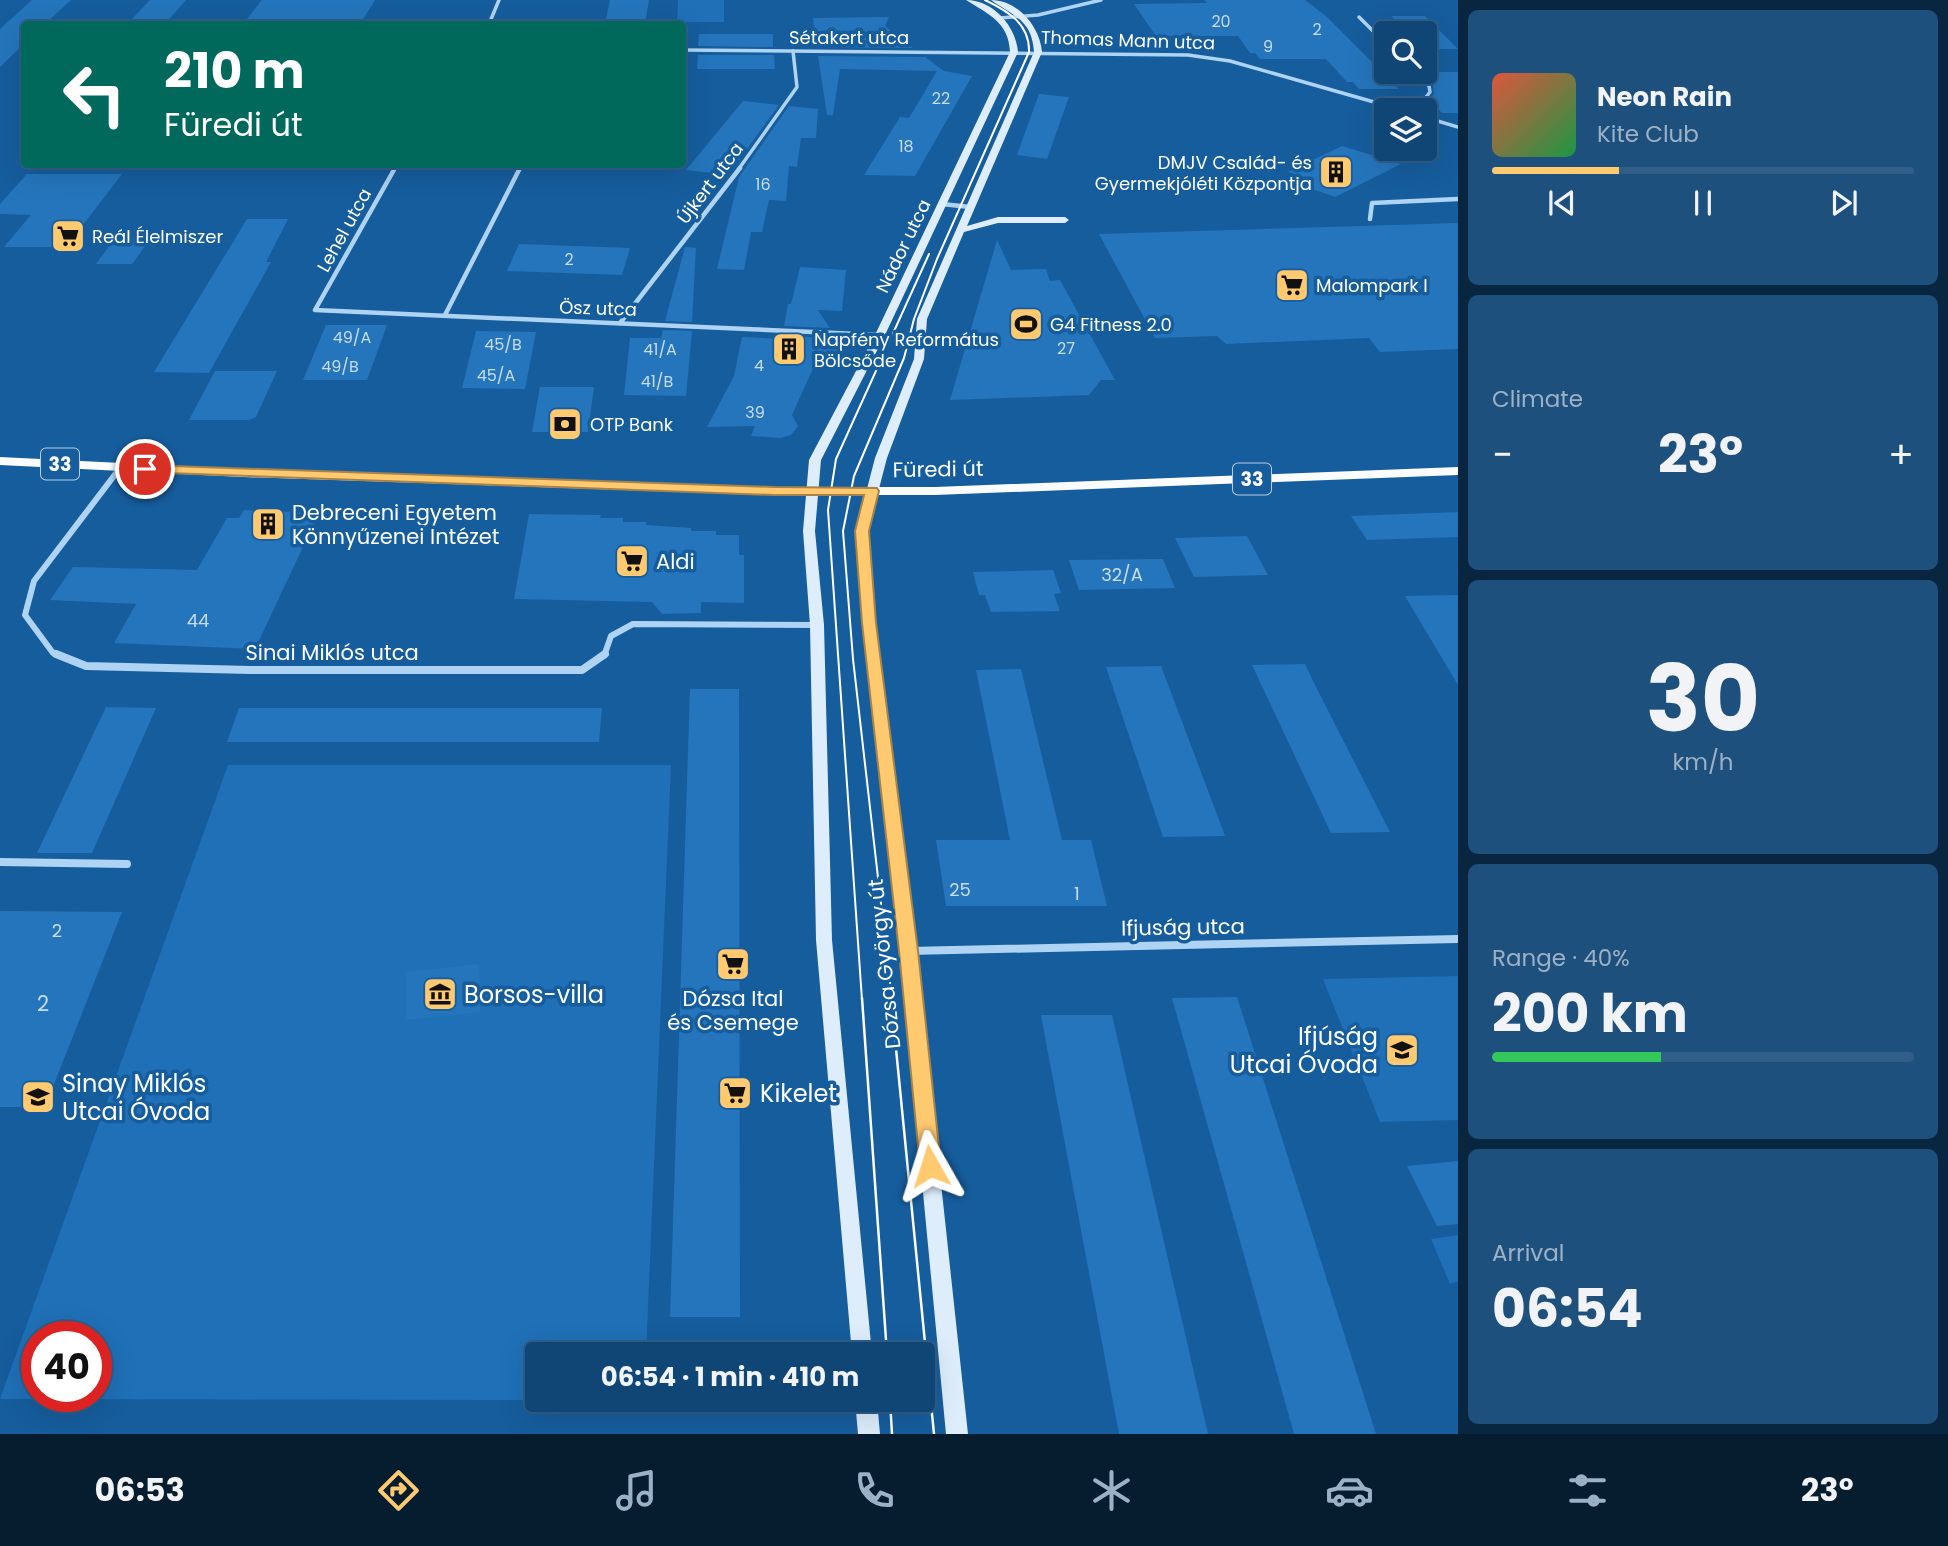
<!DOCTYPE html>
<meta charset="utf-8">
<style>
:root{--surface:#104676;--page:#1e507e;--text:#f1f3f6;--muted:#9cb1c5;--line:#305e88;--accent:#ffc970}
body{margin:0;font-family:Poppins,sans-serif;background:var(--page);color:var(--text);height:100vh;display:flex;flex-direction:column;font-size:26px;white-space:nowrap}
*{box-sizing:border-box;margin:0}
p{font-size:23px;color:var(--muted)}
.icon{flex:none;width:38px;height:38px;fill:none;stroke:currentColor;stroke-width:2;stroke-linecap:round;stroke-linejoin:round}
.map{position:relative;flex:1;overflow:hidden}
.details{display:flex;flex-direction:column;gap:10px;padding:10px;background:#092641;width:490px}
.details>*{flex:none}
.banner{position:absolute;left:21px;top:21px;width:665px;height:147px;border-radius:7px;box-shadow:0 7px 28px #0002,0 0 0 2px var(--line);background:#00695c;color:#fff;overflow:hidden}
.buttons{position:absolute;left:1374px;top:21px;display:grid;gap:14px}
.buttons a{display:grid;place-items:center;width:63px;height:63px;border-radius:7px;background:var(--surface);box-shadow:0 7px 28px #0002,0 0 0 2px var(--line);font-size:35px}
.speed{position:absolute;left:21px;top:1321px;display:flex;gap:14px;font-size:35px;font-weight:700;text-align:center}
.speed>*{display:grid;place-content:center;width:91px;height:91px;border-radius:50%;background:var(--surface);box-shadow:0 7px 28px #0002,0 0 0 2px var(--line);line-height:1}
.speed .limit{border:10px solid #d22;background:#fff;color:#111}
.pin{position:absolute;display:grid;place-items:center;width:60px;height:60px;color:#fff;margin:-30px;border:4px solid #fff;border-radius:50%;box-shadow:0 2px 7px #0007}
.me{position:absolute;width:77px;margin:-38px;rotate:354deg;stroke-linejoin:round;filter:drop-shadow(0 0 5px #0008)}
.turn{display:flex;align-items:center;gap:24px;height:147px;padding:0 28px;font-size:32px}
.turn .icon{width:91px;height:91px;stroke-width:2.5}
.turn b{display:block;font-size:49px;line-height:60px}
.big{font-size:52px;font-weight:700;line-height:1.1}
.details .widget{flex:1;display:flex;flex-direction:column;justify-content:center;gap:10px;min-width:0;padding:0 24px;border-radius:10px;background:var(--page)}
.details .dial{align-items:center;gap:0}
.dial b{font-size:91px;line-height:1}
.song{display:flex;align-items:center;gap:21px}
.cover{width:84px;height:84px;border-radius:10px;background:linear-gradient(135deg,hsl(10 70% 55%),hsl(140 70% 35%))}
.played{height:7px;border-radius:4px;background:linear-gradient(90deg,var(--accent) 30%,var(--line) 30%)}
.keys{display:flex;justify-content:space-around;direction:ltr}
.heat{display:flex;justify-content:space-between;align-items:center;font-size:38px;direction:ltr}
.charge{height:10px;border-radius:5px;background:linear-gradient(90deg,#34c759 40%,var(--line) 0)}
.trip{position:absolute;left:525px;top:1342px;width:410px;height:70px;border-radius:7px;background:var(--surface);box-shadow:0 7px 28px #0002,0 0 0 2px var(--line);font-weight:700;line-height:70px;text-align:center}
.dock{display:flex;height:112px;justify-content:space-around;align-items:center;background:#061c2f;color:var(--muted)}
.dock .icon{width:49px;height:49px}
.dock .selected{color:var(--accent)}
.dock b{font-size:32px;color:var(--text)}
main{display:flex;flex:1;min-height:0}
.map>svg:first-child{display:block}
.green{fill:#1f70b7;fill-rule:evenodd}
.building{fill:#2575bc}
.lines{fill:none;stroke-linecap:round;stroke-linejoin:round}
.street-far3{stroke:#aed3f3;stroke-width:3.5}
.street-far2{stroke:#aed3f3;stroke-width:4.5}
.street-far1{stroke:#aed3f3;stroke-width:6}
.street{stroke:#aed3f3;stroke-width:8}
.secondary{fill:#ddedfc;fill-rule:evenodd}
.primary{fill:#fafcff;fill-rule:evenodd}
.tram-far1{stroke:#fff;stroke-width:2}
.tram{stroke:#fff;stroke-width:2.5}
.route{fill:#ffc970;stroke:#a68349;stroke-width:2}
.labels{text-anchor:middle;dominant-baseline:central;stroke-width:7;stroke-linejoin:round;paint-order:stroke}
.far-number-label{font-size:16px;fill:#c8dcee}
.far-street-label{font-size:18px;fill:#fff;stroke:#165d9d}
.far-poi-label{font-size:18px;fill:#fff;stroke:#165d9d;text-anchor:start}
.number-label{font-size:18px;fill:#c8dcee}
.shield{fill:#165d9d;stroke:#b9cee2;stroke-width:2}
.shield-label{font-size:19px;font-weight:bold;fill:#fff}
.street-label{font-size:21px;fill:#fff;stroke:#165d9d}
.poi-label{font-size:21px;fill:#fff;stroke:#165d9d;text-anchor:start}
.near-number-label{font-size:21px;fill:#c8dcee}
.near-poi-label{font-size:24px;fill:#fff;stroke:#165d9d;text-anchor:start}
</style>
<main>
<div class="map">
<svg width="1458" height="1434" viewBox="0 0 1458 1434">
<rect width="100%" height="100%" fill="#165d9d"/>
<g class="green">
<polygon points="678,0 724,0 724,22 677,22"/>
<path d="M228,765h443l-25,589h-109v46l-537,-1zM37,1337h59v59h-59z"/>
<polygon points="1458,976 1458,1120 1380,1122 1323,979"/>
<polygon points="1458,1235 1458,1281 1450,1284 1431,1239"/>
</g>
<g class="building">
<polygon points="32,0 71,0 45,24 24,24 24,44 0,67 0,29"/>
<polygon points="150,0 186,0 165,24 127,24"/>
<polygon points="262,0 375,0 360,24 243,24"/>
<polygon points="610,0 649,0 645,24 605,24"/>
<polygon points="1204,0 1305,0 1327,17 1399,89 1359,89 1353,82 1347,82 1326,59 1260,59 1255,53 1250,53 1238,36 1156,36 1134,4 1207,3"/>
<polygon points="1391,16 1425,16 1458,49 1424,49 1424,33 1408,33"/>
<polygon points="889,17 885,26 913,48 817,47 813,18"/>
<polygon points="699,34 773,34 773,47 698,46"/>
<polygon points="698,55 774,55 775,69 697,69"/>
<polygon points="818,56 925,57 944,71 972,76 915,176 864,175 900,117 909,118 937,71 840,69 833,115 827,115"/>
<polygon points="1420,72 1458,72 1458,113 1442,113 1429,100 1434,94 1433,85"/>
<polygon points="1039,94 1069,97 1047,159 1017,155"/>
<polygon points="743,101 779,105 728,175 686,170"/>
<polygon points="789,106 818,109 816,138 801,138 797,167 789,166 786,201 769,200 762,232 751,232 744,270 717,269 739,177"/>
<polygon points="1342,146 1401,164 1335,197 1295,183 1307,178 1288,172"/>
<polygon points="27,174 122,174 66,247 4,247 31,215 0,214 0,204"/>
<polygon points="247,219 288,219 266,262 271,262 209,373 154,372"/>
<polygon points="1458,223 1458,349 1380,352 1369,338 1226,344 1217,336 1155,338 1099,234"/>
<polygon points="116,237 152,237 132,264 96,264"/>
<polygon points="997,240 1011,270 1046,269 1050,281 1060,280 1115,380 1101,380 1089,395 950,400"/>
<polygon points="519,244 630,248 622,275 507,271"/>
<polygon points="685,247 696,248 692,322 665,321"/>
<polygon points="800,267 846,270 842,311 818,310 830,328 784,326 788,304 791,304"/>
<polygon points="326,325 387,325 367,380 303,380"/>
<polygon points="663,330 692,331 686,396 624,395 630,338 661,338"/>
<polygon points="476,331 536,332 525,389 462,388"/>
<polygon points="783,336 836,338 841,345 832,365 815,364 792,415 798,426 791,435 781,438 751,436 755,426 707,427 734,376 742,337 782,339"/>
<polygon points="215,371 277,371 256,417 249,420 189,420"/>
<polygon points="540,387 594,387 588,432 532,432"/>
<polygon points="244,510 319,513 255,649 114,643 136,604 50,600 73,567 197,570 227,518 239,518"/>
<polygon points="1458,512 1458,537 1367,540 1351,516"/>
<polygon points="529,514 601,515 600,518 623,518 623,522 646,522 646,525 691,528 691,531 716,531 716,535 739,535 739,555 744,555 744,603 701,602 701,613 662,614 652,602 514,599"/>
<polygon points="1247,536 1268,575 1194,577 1175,538"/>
<polygon points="1163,559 1175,588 1079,590 1069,560"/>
<polygon points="1053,570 1061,593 1054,594 1060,611 991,612 985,595 979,595 973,572"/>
<polygon points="1458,595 1458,685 1405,596"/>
<polygon points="1305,664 1316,687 1390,832 1331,833 1252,665"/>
<polygon points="1161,666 1213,804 1225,836 1163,837 1106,667"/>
<polygon points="1021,669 1062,840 1091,840 1107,906 946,906 936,840 1010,840 976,670"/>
<polygon points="690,689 739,689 740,1317 670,1317"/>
<polygon points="106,707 156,708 92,853 37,853"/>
<polygon points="239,708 602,708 599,742 227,742"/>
<polygon points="0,911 122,912 45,1107 0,1107"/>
<polygon points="479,964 480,1012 406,1020 406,972"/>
<polygon points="1237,997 1376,1434 1294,1434 1172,998"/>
<polygon points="1041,1015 1112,1015 1208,1434 1119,1434"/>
<polygon points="1458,1161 1458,1224 1437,1226 1407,1166"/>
</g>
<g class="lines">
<g class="street-far3">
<polyline points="1359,17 1386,44"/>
<polyline points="1000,18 1038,15 1101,0"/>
<polyline points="489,24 499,0"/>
<polyline points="682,50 1188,55 1230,61 1402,110"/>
<polyline points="1414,72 1429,86 1430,92 1416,110"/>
<polyline points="1424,117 1458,127"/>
<polyline points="394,170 397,164"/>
<polyline points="519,170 522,164"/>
<polyline points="738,170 797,87 793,51"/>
</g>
<g class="street-far2">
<polyline points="395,168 315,310 880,335"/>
<polyline points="942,204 970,207"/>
<polyline points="1370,219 1372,203 1458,199"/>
<polyline points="445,315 520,168"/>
<polyline points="620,323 740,168"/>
</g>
<g class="street-far1">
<polyline points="60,656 53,653 25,615 34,581 120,468"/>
<polyline points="604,656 611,636 633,624 817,625"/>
</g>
<g class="street">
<polyline points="56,654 86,666 250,670 582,670 605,654"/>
<polyline points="0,862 127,864"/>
<polyline points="909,951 1458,939"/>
</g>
<g class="secondary">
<path d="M966,0c27,0 50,26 52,52l-133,283 -64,125 -6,71 9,94 8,315 40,414h-20l-36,-414 -6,-315 -7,-94 6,-71 66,-125 135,-283c-1,-30 -22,-38 -44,-52z"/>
<path d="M991,0c27,0 49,27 51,52l-75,174 31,-9h67l4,3 -4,3h-67l-34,9 -37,87 -3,40 -37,99 -19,73 8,92 40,328 52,483h-22l-46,-483 -38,-328 -6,-92 19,-73 39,-99 3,-40 117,-267c-2,-33 -21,-36 -43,-52z"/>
<polygon points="855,1400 877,1400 880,1434 858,1434"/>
</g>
<polygon class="primary" points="0,457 243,469 774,487 935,487 1458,467 1458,475 935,495 774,495 243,477 0,465"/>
<g class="tram-far1">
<polyline points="862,1000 828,510 836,459 929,254"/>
<path d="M892,1000l-39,-341 -10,-128 11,-55 50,-118 10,-39 23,-60 92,-207c1,-28 -21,-41 -44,-52"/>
</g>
<g class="tram">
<polyline points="862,998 887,1354"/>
<polyline points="891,998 934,1434"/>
<polyline points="890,1400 892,1434"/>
</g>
</g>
<polygon class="route" points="145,465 774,487 877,488 879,491 869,531 876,623 918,951 941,1166 938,1172 930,1175 923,1172 920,1166 899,951 862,623 855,531 864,495 774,495 140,472 138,469"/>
<defs>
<g id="building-square" transform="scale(1.75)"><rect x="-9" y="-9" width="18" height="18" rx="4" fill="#ffc970" stroke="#165d9d"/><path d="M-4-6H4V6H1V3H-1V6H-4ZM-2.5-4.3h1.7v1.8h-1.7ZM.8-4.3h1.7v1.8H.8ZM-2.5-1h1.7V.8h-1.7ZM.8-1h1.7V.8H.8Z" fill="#111"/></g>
<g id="supermarket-square" transform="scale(1.75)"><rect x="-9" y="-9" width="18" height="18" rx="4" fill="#ffc970" stroke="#165d9d"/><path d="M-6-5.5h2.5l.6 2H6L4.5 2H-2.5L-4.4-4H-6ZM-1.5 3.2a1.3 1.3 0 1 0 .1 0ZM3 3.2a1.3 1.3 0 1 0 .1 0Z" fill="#111"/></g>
<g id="stadium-square" transform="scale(1.75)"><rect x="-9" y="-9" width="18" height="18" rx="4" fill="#ffc970" stroke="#165d9d"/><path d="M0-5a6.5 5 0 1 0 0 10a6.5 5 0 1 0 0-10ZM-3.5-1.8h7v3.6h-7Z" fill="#111"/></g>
<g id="bank-square" transform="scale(1.75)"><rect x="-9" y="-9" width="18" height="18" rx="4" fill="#ffc970" stroke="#165d9d"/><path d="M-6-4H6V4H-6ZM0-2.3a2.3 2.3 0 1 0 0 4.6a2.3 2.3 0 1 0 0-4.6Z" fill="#111"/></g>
<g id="museum-square" transform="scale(1.75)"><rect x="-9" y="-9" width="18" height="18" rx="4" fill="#ffc970" stroke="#165d9d"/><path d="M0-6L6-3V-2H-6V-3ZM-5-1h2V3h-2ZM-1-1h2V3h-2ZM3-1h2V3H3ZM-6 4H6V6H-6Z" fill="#111"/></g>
<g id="school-square" transform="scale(1.75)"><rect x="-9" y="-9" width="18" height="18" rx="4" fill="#ffc970" stroke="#165d9d"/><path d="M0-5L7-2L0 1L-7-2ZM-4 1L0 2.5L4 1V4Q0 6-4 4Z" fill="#111"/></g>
</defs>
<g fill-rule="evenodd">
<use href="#building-square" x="1336" y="172"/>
<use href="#supermarket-square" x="68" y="236"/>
<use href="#supermarket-square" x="1292" y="285"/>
<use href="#stadium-square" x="1026" y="324"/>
<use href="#building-square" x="789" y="349"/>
<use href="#bank-square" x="565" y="424"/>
<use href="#building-square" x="268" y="524"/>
<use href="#supermarket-square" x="632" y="561"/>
<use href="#supermarket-square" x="733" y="964"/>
<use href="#museum-square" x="440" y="994"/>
<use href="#school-square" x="1402" y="1050"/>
<use href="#supermarket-square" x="735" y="1093"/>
<use href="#school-square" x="38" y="1097"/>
</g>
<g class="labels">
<g class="far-number-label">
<text x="1221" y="21">20</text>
<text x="1317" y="29">2</text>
<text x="1268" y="46">9</text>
<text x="941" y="98">22</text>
<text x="906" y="146">18</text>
<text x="763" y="184">16</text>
<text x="569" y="259">2</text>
<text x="352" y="337">49/A</text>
<text x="503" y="344">45/B</text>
<text x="1066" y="348">27</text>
<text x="660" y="349">41/A</text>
<text x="759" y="365">4</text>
<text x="340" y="366">49/B</text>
<text x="496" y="375">45/A</text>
<text x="657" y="381">41/B</text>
<text x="755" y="412">39</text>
</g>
<g class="far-street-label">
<text x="849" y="37">Sétakert utca</text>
<text transform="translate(1128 40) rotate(2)">Thomas Mann utca</text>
<text transform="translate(710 183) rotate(-53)">Újkert utca</text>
<text transform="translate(344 230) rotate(-61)">Lehel utca</text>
<text transform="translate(903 246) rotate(-64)">Nádor utca</text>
<text transform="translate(598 308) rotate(2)">Ösz utca</text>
</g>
<g class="far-poi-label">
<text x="1312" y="162" text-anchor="end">DMJV Család- és<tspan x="1312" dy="21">Gyermekjóléti Központja</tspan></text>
<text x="92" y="236">Reál Élelmiszer</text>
<text x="1316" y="285">Malompark I</text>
<text x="1050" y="324">G4 Fitness 2.0</text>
<text x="814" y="339">Napfény Református<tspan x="814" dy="21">Bölcsőde</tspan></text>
<text x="590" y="424">OTP Bank</text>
</g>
<g class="number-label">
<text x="1122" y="574">32/A</text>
<text x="198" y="620">44</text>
<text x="960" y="889">25</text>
<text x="1077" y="893">1</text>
<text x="57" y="930">2</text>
</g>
<g class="shield">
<rect x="41" y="448.5" width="38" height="31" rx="5"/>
<rect x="1233" y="463.5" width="38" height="31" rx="5"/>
</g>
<g class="shield-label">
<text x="60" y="464">33</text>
<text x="1252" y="479">33</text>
</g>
<g class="street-label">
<text transform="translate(938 469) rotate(-1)">Füredi út</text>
<text x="332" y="652">Sinai Miklós utca</text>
<text transform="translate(1183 927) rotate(-1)">Ifjuság utca</text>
<text transform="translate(884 964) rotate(-96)">Dózsa György út</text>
</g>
<g class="poi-label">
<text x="292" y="512">Debreceni Egyetem<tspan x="292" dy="24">Könnyűzenei Intézet</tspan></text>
<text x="656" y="561">Aldi</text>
<text x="733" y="998" text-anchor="middle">Dózsa Ital<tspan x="733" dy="24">és Csemege</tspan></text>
</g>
<g class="near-number-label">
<text x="43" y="1003">2</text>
</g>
<g class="near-poi-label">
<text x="464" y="994">Borsos-villa</text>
<text x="1378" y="1036" text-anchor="end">Ifjúság<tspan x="1378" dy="28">Utcai Óvoda</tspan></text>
<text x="62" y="1083">Sinay Miklós<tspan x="62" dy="28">Utcai Óvoda</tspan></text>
<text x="760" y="1093">Kikelet</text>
</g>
</g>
</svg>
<div class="buttons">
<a><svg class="icon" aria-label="search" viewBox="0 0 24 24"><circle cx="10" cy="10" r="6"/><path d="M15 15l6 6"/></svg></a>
<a><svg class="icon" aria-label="layers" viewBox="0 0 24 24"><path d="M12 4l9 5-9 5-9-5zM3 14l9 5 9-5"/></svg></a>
</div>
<div class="speed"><div class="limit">40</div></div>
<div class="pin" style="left:145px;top:469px;background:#d93025"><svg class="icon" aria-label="arrive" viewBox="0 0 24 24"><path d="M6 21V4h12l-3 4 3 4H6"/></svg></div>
<svg class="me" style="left:930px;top:1166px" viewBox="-20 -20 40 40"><path d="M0-17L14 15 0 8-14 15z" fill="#ffc970" stroke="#fff" stroke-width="4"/></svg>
<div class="trip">06:54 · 1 min · 410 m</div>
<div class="banner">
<div class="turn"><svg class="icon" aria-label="left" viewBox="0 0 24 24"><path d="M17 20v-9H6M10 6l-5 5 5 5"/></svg><div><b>210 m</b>Füredi út</div></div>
</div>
</div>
<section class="details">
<div class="widget">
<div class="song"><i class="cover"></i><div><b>Neon Rain</b><p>Kite Club</p></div></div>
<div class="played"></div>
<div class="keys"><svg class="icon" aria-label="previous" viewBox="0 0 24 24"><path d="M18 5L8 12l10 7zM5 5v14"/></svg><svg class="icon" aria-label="pause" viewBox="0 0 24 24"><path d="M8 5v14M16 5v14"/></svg><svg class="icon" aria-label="next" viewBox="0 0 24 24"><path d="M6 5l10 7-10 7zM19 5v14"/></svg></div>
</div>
<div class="widget"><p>Climate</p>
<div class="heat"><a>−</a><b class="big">23°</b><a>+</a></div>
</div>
<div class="widget dial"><b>30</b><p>km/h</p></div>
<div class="widget"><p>Range · 40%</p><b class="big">200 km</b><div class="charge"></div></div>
<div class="widget"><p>Arrival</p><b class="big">06:54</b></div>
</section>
</main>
<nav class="dock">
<b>06:53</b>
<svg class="icon selected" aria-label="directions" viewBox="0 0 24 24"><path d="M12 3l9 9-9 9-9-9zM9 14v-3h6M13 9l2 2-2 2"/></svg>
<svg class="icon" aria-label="music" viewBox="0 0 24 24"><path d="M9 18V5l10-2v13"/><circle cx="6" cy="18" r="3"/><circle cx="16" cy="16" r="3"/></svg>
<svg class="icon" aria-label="phone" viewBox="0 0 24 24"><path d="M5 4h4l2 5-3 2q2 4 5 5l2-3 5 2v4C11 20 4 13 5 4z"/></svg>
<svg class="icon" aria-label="climate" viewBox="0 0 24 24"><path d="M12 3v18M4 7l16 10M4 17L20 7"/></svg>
<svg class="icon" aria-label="car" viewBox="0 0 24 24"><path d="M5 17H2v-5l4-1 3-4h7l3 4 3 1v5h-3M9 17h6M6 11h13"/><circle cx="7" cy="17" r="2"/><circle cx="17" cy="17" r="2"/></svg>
<svg class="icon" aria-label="filters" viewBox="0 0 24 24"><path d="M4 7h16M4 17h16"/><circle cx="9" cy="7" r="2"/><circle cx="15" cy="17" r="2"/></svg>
<b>23°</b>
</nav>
